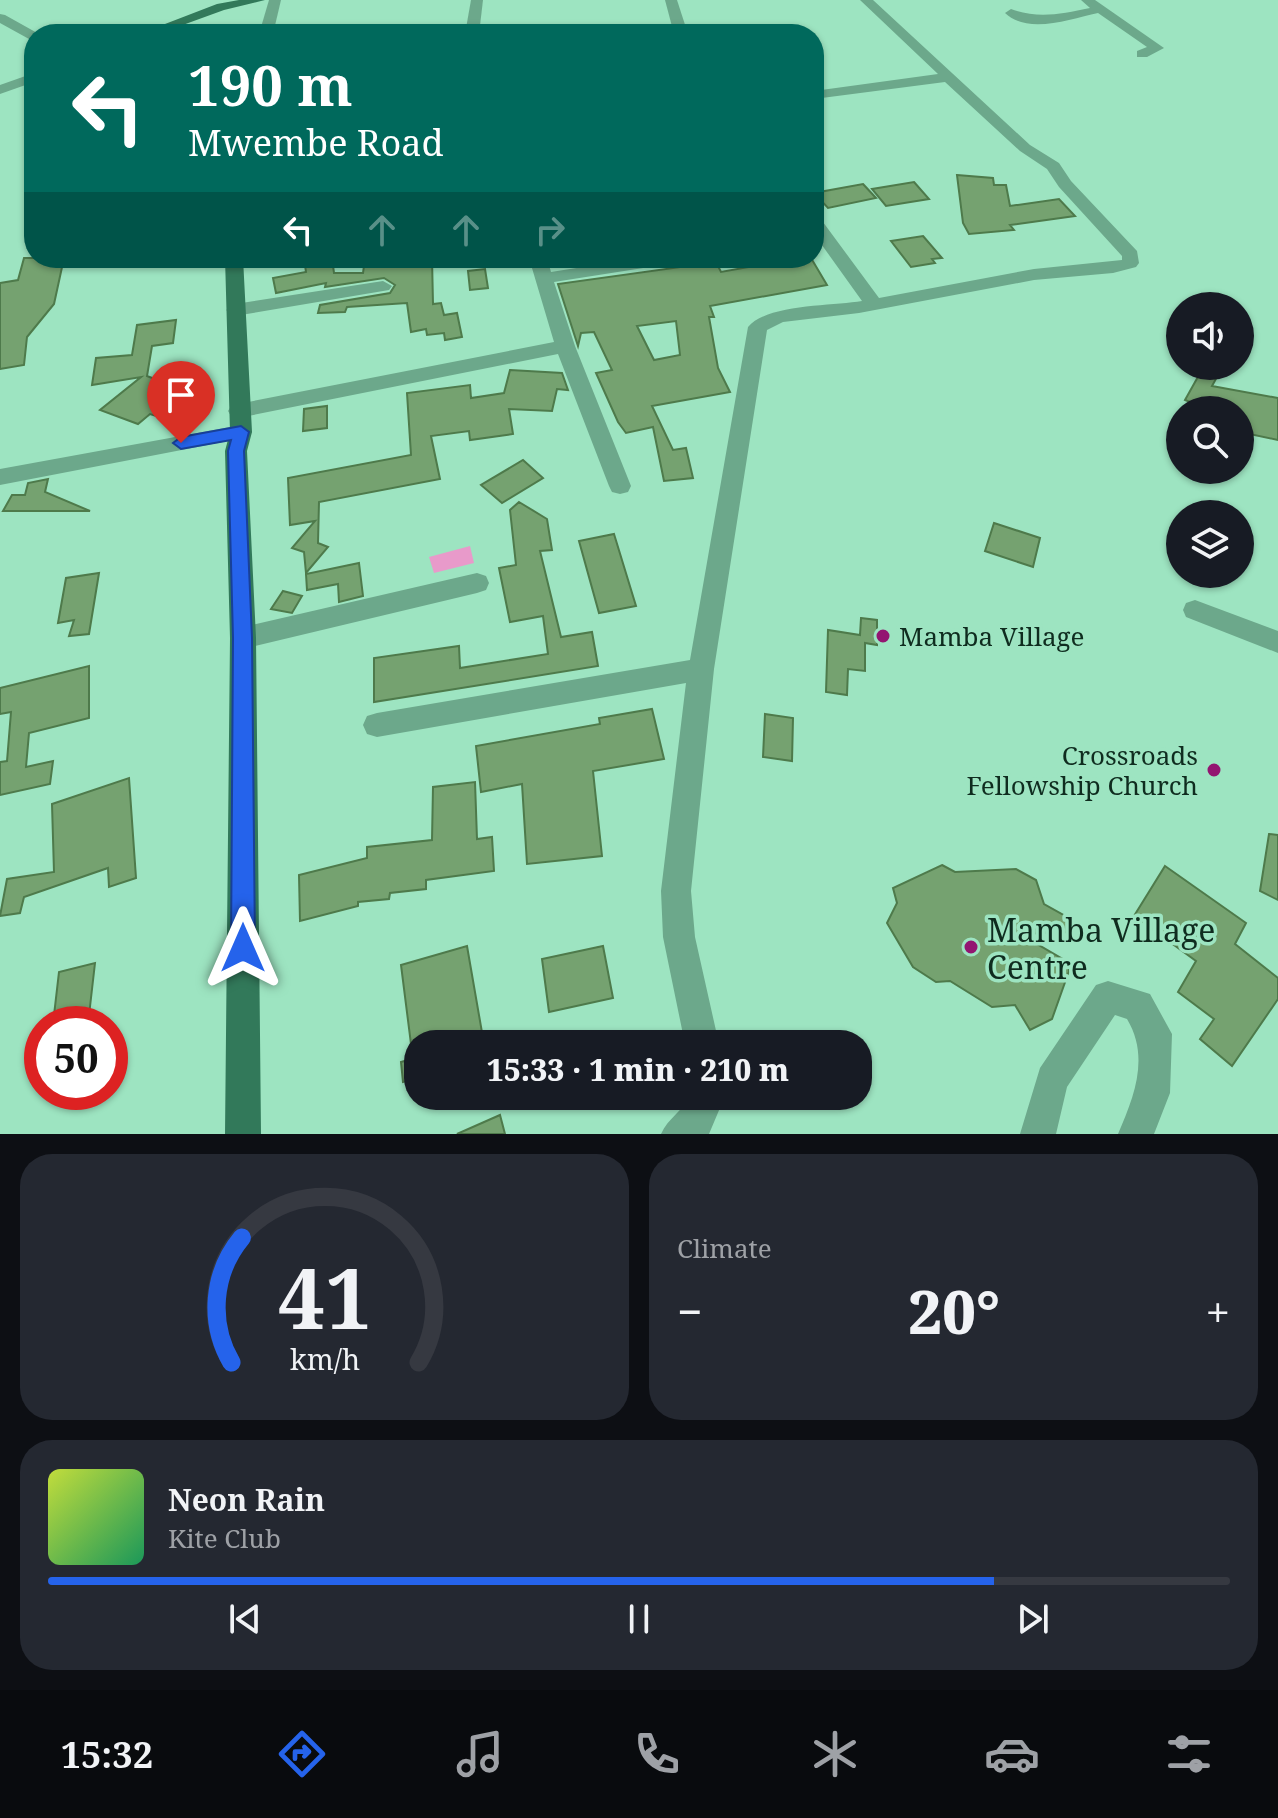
<!DOCTYPE html>
<meta charset="utf-8">
<style>
:root{--surface:#171b24;--page:#242831;--text:#f1f3f6;--muted:#9ea1a6;--line:#363941;--accent:#2563eb}
body{margin:0;font-family:"Noto Serif",serif;background:var(--page);color:var(--text);height:100vh;display:flex;flex-direction:column;font-size:30px;white-space:nowrap}
*{box-sizing:border-box;margin:0}
p{font-size:26px;color:var(--muted)}
.icon{flex:none;width:44px;height:44px;fill:none;stroke:currentColor;stroke-width:2;stroke-linecap:round;stroke-linejoin:round}
.map{position:relative;height:1134px;overflow:hidden}
.details{display:flex;flex-direction:column;gap:20px;padding:20px;background:#0d0f14;flex:1}
.details>*{flex:none}
.top-card{position:absolute;left:24px;top:24px;width:800px;height:244px;border-radius:32px;box-shadow:0 2px 6px #0004;background:#00695c;color:#fff;overflow:hidden}
.controls{position:absolute;left:1166px;top:292px;display:grid;gap:16px}
.controls a{display:grid;place-items:center;width:88px;height:88px;border-radius:50%;background:var(--surface);box-shadow:0 2px 6px #0004;font-size:40px}
.speed{position:absolute;left:24px;top:1006px;display:flex;gap:16px;font-size:40px;font-weight:700;text-align:center}
.speed>*{display:grid;place-content:center;width:104px;height:104px;border-radius:50%;background:var(--surface);box-shadow:0 2px 6px #0004;line-height:1}
.speed .limit{border:12px solid #d22;background:#fff;color:#111}
.pin{position:absolute;display:grid;place-items:center;width:68px;height:68px;color:#fff;margin:-82px -34px;border-radius:50% 50% 50% 0;rotate:-45deg;box-shadow:0 0 8px #0007}
.pin .icon{rotate:45deg}
.me{position:absolute;width:88px;margin:-44px;rotate:0deg;stroke-linejoin:round;filter:drop-shadow(0 0 6px #0008)}
.turn{display:flex;align-items:center;gap:28px;height:168px;padding:0 32px;font-size:36px}
.turn .icon{width:104px;height:104px;stroke-width:2.5}
.turn b{display:block;font-size:56px;line-height:68px}
.lanes{display:flex;align-items:center;height:76px;padding:0 32px;background:#0003;justify-content:center;gap:40px;direction:ltr}
.lanes .off{opacity:.35}
.big{font-size:60px;font-weight:800;line-height:1.1}
.details .widget{flex:1;display:flex;flex-direction:column;justify-content:center;gap:12px;min-width:0;padding:0 28px;border-radius:32px;background:var(--page)}
.details .dial{align-items:center;gap:0}
.dial svg{height:208px;overflow:visible;fill:none;stroke:var(--line);stroke-width:7;stroke-linecap:round;text-anchor:middle}
.dial text{fill:var(--text);stroke:none}
.song{display:flex;align-items:center;gap:24px}
.cover{width:96px;height:96px;border-radius:12px;background:linear-gradient(135deg,hsl(70 70% 55%),hsl(150 70% 35%))}
.played{height:8px;border-radius:4px;background:linear-gradient(90deg,var(--accent) 80%,var(--line) 80%)}
.keys{display:flex;justify-content:space-around;direction:ltr}
.heat{display:flex;justify-content:space-between;align-items:center;font-size:44px;direction:ltr}
.details .tiles{flex:1;display:grid;gap:20px;grid-template-columns:1fr 1fr}
.widget:last-child{grid-column:span 2}
.trip{position:absolute;left:404px;top:1030px;width:468px;height:80px;border-radius:32px;background:var(--surface);box-shadow:0 2px 6px #0004;font-weight:800;line-height:80px;text-align:center}
.menu{display:flex;height:128px;justify-content:space-around;align-items:center;background:#090b0e;color:var(--muted)}
.menu .icon{width:56px;height:56px}
.menu .current{color:var(--accent)}
.menu b{font-size:36px;color:var(--text)}
.map>svg:first-child{display:block}
.water{fill:#e89aca}
.building{fill:#75a270;stroke:#4e7a4b;stroke-width:2;fill-rule:evenodd}
.lines{fill:none;stroke-linecap:round;stroke-linejoin:round}
.minor{fill:#6ca88b;fill-rule:evenodd}
.major{fill:#32795a;fill-rule:evenodd}
.route{fill:#2563eb;stroke:#184099;stroke-width:2}
.poi-dot{fill:#931571;stroke:#9de4c1;stroke-width:3}
.labels{text-anchor:middle;dominant-baseline:central;stroke-width:7;stroke-linejoin:round;paint-order:stroke}
.poi-label{font-size:26px;fill:#0f2c1f;stroke:#9de4c1;text-anchor:start}
.near-poi-label{font-size:32px;fill:#0f2c1f;stroke:#9de4c1;text-anchor:start}
</style>
<div class="map">
<svg width="1278" height="1134" viewBox="0 0 1278 1134">
<rect width="100%" height="100%" fill="#9de4c1"/>
<polygon class="water" points="470,546 474,563 434,573 429,557"/>
<g class="building">
<polygon points="957,175 993,178 994,185 1006,185 1010,206 1059,199 1075,216 1010,225 1014,230 969,234 963,223"/>
<polygon points="914,182 929,199 886,206 872,189"/>
<polygon points="863,184 876,198 828,208 814,193"/>
<polygon points="923,236 942,258 932,259 935,263 911,267 891,241"/>
<polygon points="24,258 64,258 54,304 27,337 24,365 0,369 0,283 18,280"/>
<polygon points="304,258 332,258 334,273 363,273 364,266 370,266 371,258 432,258 433,304 441,303 444,315 457,313 462,337 445,340 444,333 427,335 426,329 411,332 407,303 347,307 345,312 318,313 320,305 390,293 395,285 384,278 325,287 326,283 276,293 273,278 306,272"/>
<polygon points="556,258 609,258 609,260 560,267"/>
<path d="M767,258h44l16,27 -117,21 4,11h-5l9,51 12,24 -78,14 21,44 13,-2 7,30 -29,3 -11,-54 -27,6 -8,-11 -22,-49 16,-3 -18,-38 -13,1 -3,13 -20,-62 158,-22 5,10 50,-9zM676,321l4,34 -26,5 -17,-34z"/>
<polygon points="485,269 488,288 470,290 468,271"/>
<polygon points="176,320 173,343 152,346 147,376 186,391 156,416 150,414 138,424 100,410 141,377 92,385 96,358 132,355 137,325"/>
<polygon points="1204,366 1223,366 1212,386 1278,398 1278,440 1240,432 1240,410 1196,410 1195,404 1185,400"/>
<polygon points="510,370 562,373 568,390 557,389 552,411 509,409 513,434 470,440 469,431 431,436 440,479 319,502 318,543 328,547 306,573 304,552 292,548 315,521 290,525 288,478 411,455 407,393 470,385 471,398 504,393"/>
<polygon points="327,406 327,428 303,431 304,409"/>
<polygon points="523,460 543,478 502,503 481,485"/>
<polygon points="48,479 45,492 90,511 3,511 12,495 25,495 28,483"/>
<polygon points="519,502 547,519 552,550 540,551 561,637 592,632 598,666 374,702 374,658 459,646 460,668 548,654 543,616 510,622 499,568 516,565 510,510"/>
<polygon points="994,523 1040,538 1033,567 985,551"/>
<polygon points="614,534 636,606 599,613 579,541"/>
<polygon points="359,563 363,596 339,602 338,584 307,590 306,574"/>
<polygon points="99,573 89,634 69,636 74,620 58,623 66,578"/>
<polygon points="283,591 302,596 292,613 271,609"/>
<polygon points="861,618 877,620 877,645 865,643 865,671 848,669 847,695 826,692 828,630 860,635"/>
<polygon points="89,666 89,718 29,733 26,767 53,761 50,784 0,795 0,762 7,761 11,712 0,714 0,688"/>
<polygon points="652,709 664,759 593,771 602,856 527,864 522,784 481,792 476,746 600,724 599,718"/>
<polygon points="765,714 793,718 792,761 763,757"/>
<polygon points="129,778 136,878 109,887 108,868 24,897 20,913 0,916 7,879 54,872 52,804"/>
<polygon points="475,782 477,839 492,837 494,871 426,880 426,889 390,893 389,899 358,902 358,906 300,921 299,875 367,858 367,847 432,840 433,787"/>
<polygon points="1269,834 1278,835 1278,900 1260,891"/>
<polygon points="942,865 955,872 1016,869 1036,880 1044,904 1067,917 1072,932 1020,934 1066,961 1069,971 1052,1019 1030,1030 1015,1005 992,1007 950,981 936,982 913,967 887,923 897,903 893,888"/>
<polygon points="1165,866 1246,923 1235,944 1278,978 1278,999 1232,1066 1200,1039 1214,1019 1178,992 1196,961 1134,916"/>
<polygon points="467,946 484,1044 411,1044 401,965"/>
<polygon points="603,946 613,998 549,1012 542,959"/>
<polygon points="95,963 88,1024 53,1024 59,972"/>
<polygon points="418,1057 418,1078 403,1082 401,1062"/>
<polygon points="500,1115 505,1134 457,1134"/>
</g>
<g class="lines">
<g class="minor">
<polygon points="269,0 281,0 273,34 259,34"/>
<polygon points="471,0 483,0 479,34 465,34"/>
<polygon points="665,0 677,0 688,34 674,34"/>
<path d="M860,0h13l157,145 29,18 12,18 66,70 2,12 -3,4 -23,6 -79,7 -175,33 -76,9 -16,8 -53,339 -23,222 4,46 24,107h-34l-22,-107 -2,-46 25,-208 -309,54 -10,-3 -4,-9 4,-9 10,-3 313,-53 58,-333c19,-23 85,-21 114,-26l-48,-67v-17l6,1 59,80 155,-29 88,-9v-4l-63,-69 -12,-18 -27,-18 -75,-69 -131,17v-8l124,-17z"/>
<path d="M1081,0h14l69,48 -17,9h-10v-6l10,-4 -49,-34c-28,6 -70,22 -93,0l6,-4c27,10 50,5 79,-1z"/>
<polygon points="0,14 5,15 39,34 34,34 34,40 29,39 0,23"/>
<polygon points="34,73 34,82 0,94 0,85"/>
<polygon points="529,258 547,258 551,272 640,258 684,258 675,263 554,282 575,346 631,486 628,492 620,494 612,492 609,486 558,354 238,418 231,416 228,411 231,406 238,404 554,342"/>
<polygon points="383,281 392,286 389,290 235,316 226,310 235,304"/>
<polygon points="241,425 249,427 252,432 249,437 0,485 0,469"/>
<polygon points="477,573 486,576 489,583 486,590 477,593 243,649 234,646 230,638 234,630 243,627"/>
<polygon points="1195,600 1278,631 1278,653 1186,617 1183,610 1186,603"/>
<path d="M1108,981l42,13 22,40 -2,59 -16,41h-36c16,-37 32,-77 9,-115l-12,-4 -48,72 -11,47h-36l20,-66 56,-83z"/>
<path d="M690,1096h35l-16,38h-48c7,-16 21,-22 29,-38z"/>
</g>
<g class="major">
<polygon points="239,0 265,0 224,10 158,34 139,34 217,4"/>
<polygon points="225,258 243,258 252,432 247,451 256,638 261,1134 225,1134 230,638 225,451 230,432"/>
</g>
</g>
<polygon class="route" points="241,426 249,432 244,451 252,638 255,948 251,956 243,960 234,956 231,948 233,638 228,451 231,440 181,449 173,443 181,437"/>
<g class="poi-dot">
<circle cx="883" cy="636" r="8"/>
<circle cx="1214" cy="770" r="8"/>
<circle cx="971" cy="947" r="8"/>
</g>
<g class="labels">
<g class="poi-label">
<text x="899" y="636">Mamba Village</text>
<text x="1198" y="755" text-anchor="end">Crossroads<tspan x="1198" dy="30">Fellowship Church</tspan></text>
</g>
<g class="near-poi-label">
<text x="987" y="929">Mamba Village<tspan x="987" dy="37">Centre</tspan></text>
</g>
</g>
</svg>
<div class="controls">
<a><svg class="icon" aria-label="sound" viewBox="0 0 24 24"><path d="M4 9h4l5-4v14l-5-4H4zM17 9q2 3 0 6"/></svg></a>
<a><svg class="icon" aria-label="search" viewBox="0 0 24 24"><circle cx="10" cy="10" r="6"/><path d="M15 15l6 6"/></svg></a>
<a><svg class="icon" aria-label="layers" viewBox="0 0 24 24"><path d="M12 4l9 5-9 5-9-5zM3 14l9 5 9-5"/></svg></a>
</div>
<div class="speed"><div class="limit">50</div></div>
<div class="pin" style="left:181px;top:443px;background:#d93025"><svg class="icon" aria-label="arrive" viewBox="0 0 24 24"><path d="M6 21V4h12l-3 4 3 4H6"/></svg></div>
<svg class="me" style="left:243px;top:948px" viewBox="-20 -20 40 40"><path d="M0-17L14 15 0 8-14 15z" fill="#2563eb" stroke="#fff" stroke-width="4"/></svg>
<div class="trip">15:33 · 1 min · 210 m</div>
<div class="top-card">
<div class="turn"><svg class="icon" aria-label="left" viewBox="0 0 24 24"><path d="M17 20v-9H6M10 6l-5 5 5 5"/></svg><div><b>190 m</b>Mwembe Road</div></div>
<div class="lanes"><svg class="icon" aria-label="left" viewBox="0 0 24 24"><path d="M17 20v-9H6M10 6l-5 5 5 5"/></svg><svg class="icon off" aria-label="ahead" viewBox="0 0 24 24"><path d="M12 20V5M6 11l6-6 6 6"/></svg><svg class="icon off" aria-label="ahead" viewBox="0 0 24 24"><path d="M12 20V5M6 11l6-6 6 6"/></svg><svg class="icon off" aria-label="right" viewBox="0 0 24 24"><path d="M7 20v-9h11M14 6l5 5-5 5"/></svg></div>
</div>
</div>
<section class="details">
<div class="tiles">
<div class="widget dial"><svg viewBox="0 0 100 80">
<path d="M14 69A42 42 0 1 1 86 69"/>
<path d="M14 69A42 42 0 0 1 18 21" stroke="#2563eb"/>
<text x="50" y="56" font-size="32" font-weight="700">41</text>
<text x="50" y="72" font-size="11">km/h</text>
</svg></div>
<div class="widget"><p>Climate</p>
<div class="heat"><a>−</a><b class="big">20°</b><a>+</a></div>
</div>
<div class="widget">
<div class="song"><i class="cover"></i><div><b>Neon Rain</b><p>Kite Club</p></div></div>
<div class="played"></div>
<div class="keys"><svg class="icon" aria-label="previous" viewBox="0 0 24 24"><path d="M18 5L8 12l10 7zM5 5v14"/></svg><svg class="icon" aria-label="pause" viewBox="0 0 24 24"><path d="M8 5v14M16 5v14"/></svg><svg class="icon" aria-label="next" viewBox="0 0 24 24"><path d="M6 5l10 7-10 7zM19 5v14"/></svg></div>
</div>
</div>
</section>
<nav class="menu">
<b>15:32</b>
<svg class="icon current" aria-label="directions" viewBox="0 0 24 24"><path d="M12 3l9 9-9 9-9-9zM9 14v-3h6M13 9l2 2-2 2"/></svg>
<svg class="icon" aria-label="music" viewBox="0 0 24 24"><path d="M9 18V5l10-2v13"/><circle cx="6" cy="18" r="3"/><circle cx="16" cy="16" r="3"/></svg>
<svg class="icon" aria-label="phone" viewBox="0 0 24 24"><path d="M5 4h4l2 5-3 2q2 4 5 5l2-3 5 2v4C11 20 4 13 5 4z"/></svg>
<svg class="icon" aria-label="climate" viewBox="0 0 24 24"><path d="M12 3v18M4 7l16 10M4 17L20 7"/></svg>
<svg class="icon" aria-label="car" viewBox="0 0 24 24"><path d="M5 17H2v-5l4-1 3-4h7l3 4 3 1v5h-3M9 17h6M6 11h13"/><circle cx="7" cy="17" r="2"/><circle cx="17" cy="17" r="2"/></svg>
<svg class="icon" aria-label="filters" viewBox="0 0 24 24"><path d="M4 7h16M4 17h16"/><circle cx="9" cy="7" r="2"/><circle cx="15" cy="17" r="2"/></svg>
</nav>
